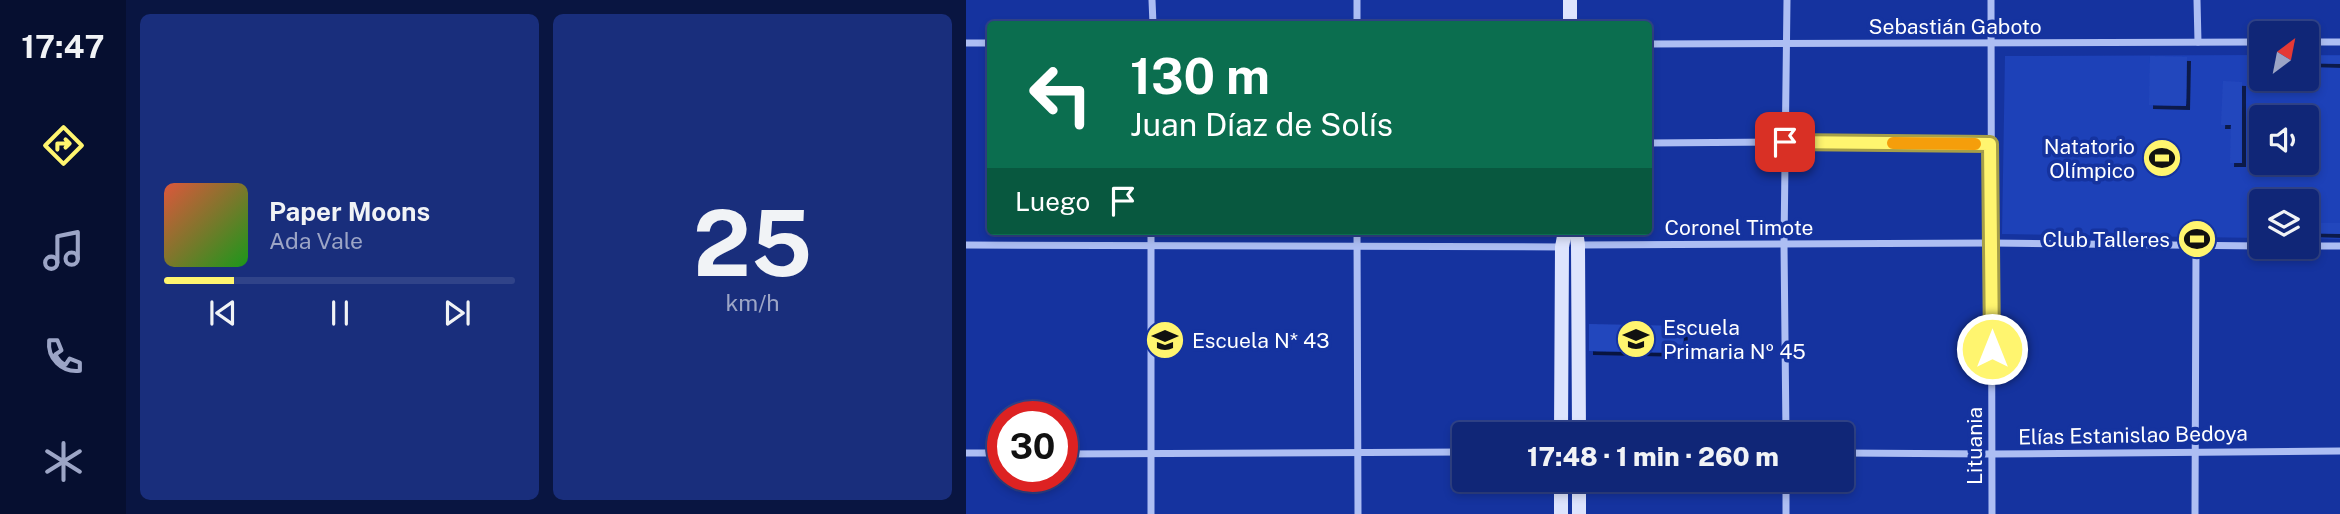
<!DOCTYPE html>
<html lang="es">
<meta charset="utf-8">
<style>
:root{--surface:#102677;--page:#192e7c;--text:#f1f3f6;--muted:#9ca5c6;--line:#304389;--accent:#fff56f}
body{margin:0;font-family:"Public Sans",sans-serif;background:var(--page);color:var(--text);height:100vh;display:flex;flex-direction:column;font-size:26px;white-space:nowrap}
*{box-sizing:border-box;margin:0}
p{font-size:23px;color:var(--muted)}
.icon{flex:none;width:38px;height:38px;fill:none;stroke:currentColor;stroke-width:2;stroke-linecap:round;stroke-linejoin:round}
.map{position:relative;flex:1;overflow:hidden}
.details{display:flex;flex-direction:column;gap:14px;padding:14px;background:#091541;width:840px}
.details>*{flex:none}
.top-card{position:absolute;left:21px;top:21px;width:665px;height:214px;border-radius:7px;box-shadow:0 4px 10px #0003,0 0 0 2px var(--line);background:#0b6e4f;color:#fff;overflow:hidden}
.needle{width:46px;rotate:32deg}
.fabs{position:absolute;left:1283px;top:21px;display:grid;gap:14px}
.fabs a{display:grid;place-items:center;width:70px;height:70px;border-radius:7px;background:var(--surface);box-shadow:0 4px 10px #0003,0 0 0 2px var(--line);font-size:35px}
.speed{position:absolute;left:21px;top:401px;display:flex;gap:14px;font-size:35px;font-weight:700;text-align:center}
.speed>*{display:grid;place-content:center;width:91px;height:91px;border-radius:50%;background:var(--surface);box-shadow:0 4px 10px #0003,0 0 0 2px var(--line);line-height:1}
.speed .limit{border:10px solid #d22;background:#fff;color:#111}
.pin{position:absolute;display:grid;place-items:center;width:60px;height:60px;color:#fff;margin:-30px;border-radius:14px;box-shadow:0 4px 10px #0006}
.me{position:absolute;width:77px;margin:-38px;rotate:0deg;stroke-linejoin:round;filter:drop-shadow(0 0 5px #0008)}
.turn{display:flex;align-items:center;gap:24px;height:147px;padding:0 28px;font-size:32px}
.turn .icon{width:91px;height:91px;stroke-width:2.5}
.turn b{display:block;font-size:49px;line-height:60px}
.then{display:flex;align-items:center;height:66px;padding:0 28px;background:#0003;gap:14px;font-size:26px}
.details .card{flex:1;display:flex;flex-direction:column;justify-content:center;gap:10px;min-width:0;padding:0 24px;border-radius:10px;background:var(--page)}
.details .dial{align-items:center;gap:0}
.dial b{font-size:91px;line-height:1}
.song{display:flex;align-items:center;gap:21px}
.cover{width:84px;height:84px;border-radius:10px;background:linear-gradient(135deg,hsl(10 70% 55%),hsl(120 70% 35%))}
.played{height:7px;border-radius:4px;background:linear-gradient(90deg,var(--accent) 20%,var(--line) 20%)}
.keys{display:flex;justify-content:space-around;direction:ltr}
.details .tiles{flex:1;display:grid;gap:14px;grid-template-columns:repeat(2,1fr)}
.trip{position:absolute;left:486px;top:422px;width:402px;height:70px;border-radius:7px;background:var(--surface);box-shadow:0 4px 10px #0003,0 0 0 2px var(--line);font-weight:800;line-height:70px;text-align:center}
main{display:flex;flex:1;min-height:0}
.tabs{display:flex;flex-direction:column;width:126px;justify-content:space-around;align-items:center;background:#060f30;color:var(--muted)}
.tabs .icon{width:49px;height:49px}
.tabs .active{color:var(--accent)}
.tabs b{font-size:32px;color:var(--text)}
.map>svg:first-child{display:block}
.green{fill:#1d41b8;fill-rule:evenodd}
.building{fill:#2347bd;filter:url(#shadow)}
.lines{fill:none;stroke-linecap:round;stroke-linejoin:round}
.street{stroke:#adbef3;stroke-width:7}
.secondary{stroke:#dde4fd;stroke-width:14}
.route-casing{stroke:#a69f48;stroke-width:18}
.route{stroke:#fff56f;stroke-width:12}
.slow{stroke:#f59e0b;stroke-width:12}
.labels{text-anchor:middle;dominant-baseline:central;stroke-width:7;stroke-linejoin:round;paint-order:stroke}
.street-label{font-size:21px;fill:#fff;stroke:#15339f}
.poi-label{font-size:21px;fill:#fff;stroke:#15339f;text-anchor:end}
</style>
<main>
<nav class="tabs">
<b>17:47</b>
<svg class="icon active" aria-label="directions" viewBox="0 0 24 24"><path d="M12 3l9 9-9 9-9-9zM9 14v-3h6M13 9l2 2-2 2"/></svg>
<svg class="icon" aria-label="music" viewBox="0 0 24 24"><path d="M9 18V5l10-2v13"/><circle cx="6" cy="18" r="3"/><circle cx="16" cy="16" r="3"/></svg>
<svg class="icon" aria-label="phone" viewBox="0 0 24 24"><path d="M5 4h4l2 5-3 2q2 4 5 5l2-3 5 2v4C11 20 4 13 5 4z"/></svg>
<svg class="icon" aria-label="climate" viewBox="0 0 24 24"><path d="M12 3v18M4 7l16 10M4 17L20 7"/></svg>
</nav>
<section class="details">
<div class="tiles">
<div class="card">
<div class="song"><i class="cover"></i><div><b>Paper Moons</b><p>Ada Vale</p></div></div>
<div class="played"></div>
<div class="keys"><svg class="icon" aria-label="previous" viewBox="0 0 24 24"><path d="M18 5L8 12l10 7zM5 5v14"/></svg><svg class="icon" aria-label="pause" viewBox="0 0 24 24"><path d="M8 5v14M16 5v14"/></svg><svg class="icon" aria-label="next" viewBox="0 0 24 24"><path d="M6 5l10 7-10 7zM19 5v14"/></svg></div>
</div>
<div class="card dial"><b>25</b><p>km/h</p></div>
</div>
</section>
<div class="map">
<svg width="1374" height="514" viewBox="0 0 1374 514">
<defs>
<filter id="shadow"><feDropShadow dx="4" dy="4" stdDeviation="0" flood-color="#0009"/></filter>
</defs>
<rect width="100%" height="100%" fill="#15339f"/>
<path class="green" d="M1295,55v24h45l1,-24h33v184l-33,-1 -1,-37h-45v37l-259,-4 3,-178zM1295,117h45v46h-45z"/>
<g class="building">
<polygon points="1184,56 1221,57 1220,106 1183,105"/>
<polygon points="1340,56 1374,56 1374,64 1340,63"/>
<polygon points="1257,81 1276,82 1276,163 1264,163 1265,125 1255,125"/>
<polygon points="1285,222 1295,222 1295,231 1284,231"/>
<polygon points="1340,223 1374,223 1374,234 1340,233"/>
<polygon points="623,324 718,326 717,353 623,351"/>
</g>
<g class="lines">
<g class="street">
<polyline points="186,0 187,24"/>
<polyline points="1025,0 1026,514"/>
<polyline points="1231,0 1232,42"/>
<polyline points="391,24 391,0"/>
<polyline points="1340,42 1374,42"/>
<polyline points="0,43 24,43"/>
<polyline points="682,44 1295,42"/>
<polyline points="682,143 819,142 1024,144"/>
<polyline points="391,231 392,514"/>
<polyline points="0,245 598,247"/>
<polyline points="610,245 1026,243 1295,246"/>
<polyline points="1340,246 1374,246"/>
<polyline points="820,434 818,244 821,0"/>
<polyline points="0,453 37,453"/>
<polyline points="877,453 1025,454 1374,451"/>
<polyline points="96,454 499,452"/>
<polyline points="185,514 185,231"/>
<polyline points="820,514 820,480"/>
<polyline points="1229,514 1230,246"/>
</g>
<g class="secondary">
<polyline points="604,24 604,0"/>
<polyline points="610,231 612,245 613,434"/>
<polyline points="595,434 596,247 599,231"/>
<polyline points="595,480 595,514"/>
<polyline points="613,514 613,480"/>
</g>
</g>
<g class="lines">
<g class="route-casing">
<polyline id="route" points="819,142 1024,144 1026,349"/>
</g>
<use href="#route" class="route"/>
<polyline class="slow" points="927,143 1009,144"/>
</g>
<defs>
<g id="stadium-disc" transform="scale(2.0125)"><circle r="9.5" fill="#fff56f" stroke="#15339f"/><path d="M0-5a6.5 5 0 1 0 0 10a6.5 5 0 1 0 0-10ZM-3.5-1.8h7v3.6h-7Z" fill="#111"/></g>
<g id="school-disc" transform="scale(2.0125)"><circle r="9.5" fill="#fff56f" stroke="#15339f"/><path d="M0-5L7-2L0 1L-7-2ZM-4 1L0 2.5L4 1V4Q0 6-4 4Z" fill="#111"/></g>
</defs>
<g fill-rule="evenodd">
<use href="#stadium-disc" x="1196" y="158"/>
<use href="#stadium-disc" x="1231" y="239"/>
<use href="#school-disc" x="670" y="339"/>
<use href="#school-disc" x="199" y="340"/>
</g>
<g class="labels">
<g class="street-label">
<text x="989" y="26">Sebastián Gaboto</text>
<text x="773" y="227">Coronel Timote</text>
<text transform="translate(1167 435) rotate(-1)">Elías Estanislao Bedoya</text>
<text transform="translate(1008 446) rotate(-90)">Lituania</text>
</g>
<g class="poi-label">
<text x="1169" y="146">Natatorio<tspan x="1169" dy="24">Olímpico</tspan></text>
<text x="1204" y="239">Club Talleres</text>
<text x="697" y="327" text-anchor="start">Escuela<tspan x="697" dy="24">Primaria Nº 45</tspan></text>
<text x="226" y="340" text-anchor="start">Escuela N* 43</text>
</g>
</g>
</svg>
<div class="fabs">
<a><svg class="needle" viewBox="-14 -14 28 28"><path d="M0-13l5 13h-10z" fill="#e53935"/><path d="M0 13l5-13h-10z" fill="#9ca5c6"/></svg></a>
<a><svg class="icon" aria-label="sound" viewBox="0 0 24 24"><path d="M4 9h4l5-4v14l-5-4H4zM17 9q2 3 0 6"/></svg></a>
<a><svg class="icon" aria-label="layers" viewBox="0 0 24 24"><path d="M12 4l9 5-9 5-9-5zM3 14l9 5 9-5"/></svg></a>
</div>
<div class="speed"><div class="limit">30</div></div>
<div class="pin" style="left:819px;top:142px;background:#d93025"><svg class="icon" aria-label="arrive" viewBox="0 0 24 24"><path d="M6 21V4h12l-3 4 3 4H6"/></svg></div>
<svg class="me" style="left:1026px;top:349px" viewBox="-20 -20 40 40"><circle r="17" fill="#fff56f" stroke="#fff" stroke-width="3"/><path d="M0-11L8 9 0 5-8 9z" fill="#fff"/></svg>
<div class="trip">17:48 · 1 min · 260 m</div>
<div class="top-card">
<div class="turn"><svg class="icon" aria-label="left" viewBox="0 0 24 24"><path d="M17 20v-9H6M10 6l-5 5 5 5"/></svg><div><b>130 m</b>Juan Díaz de Solís</div></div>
<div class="then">Luego<svg class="icon" aria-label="arrive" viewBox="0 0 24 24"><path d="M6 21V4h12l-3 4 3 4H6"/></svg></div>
</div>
</div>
</main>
